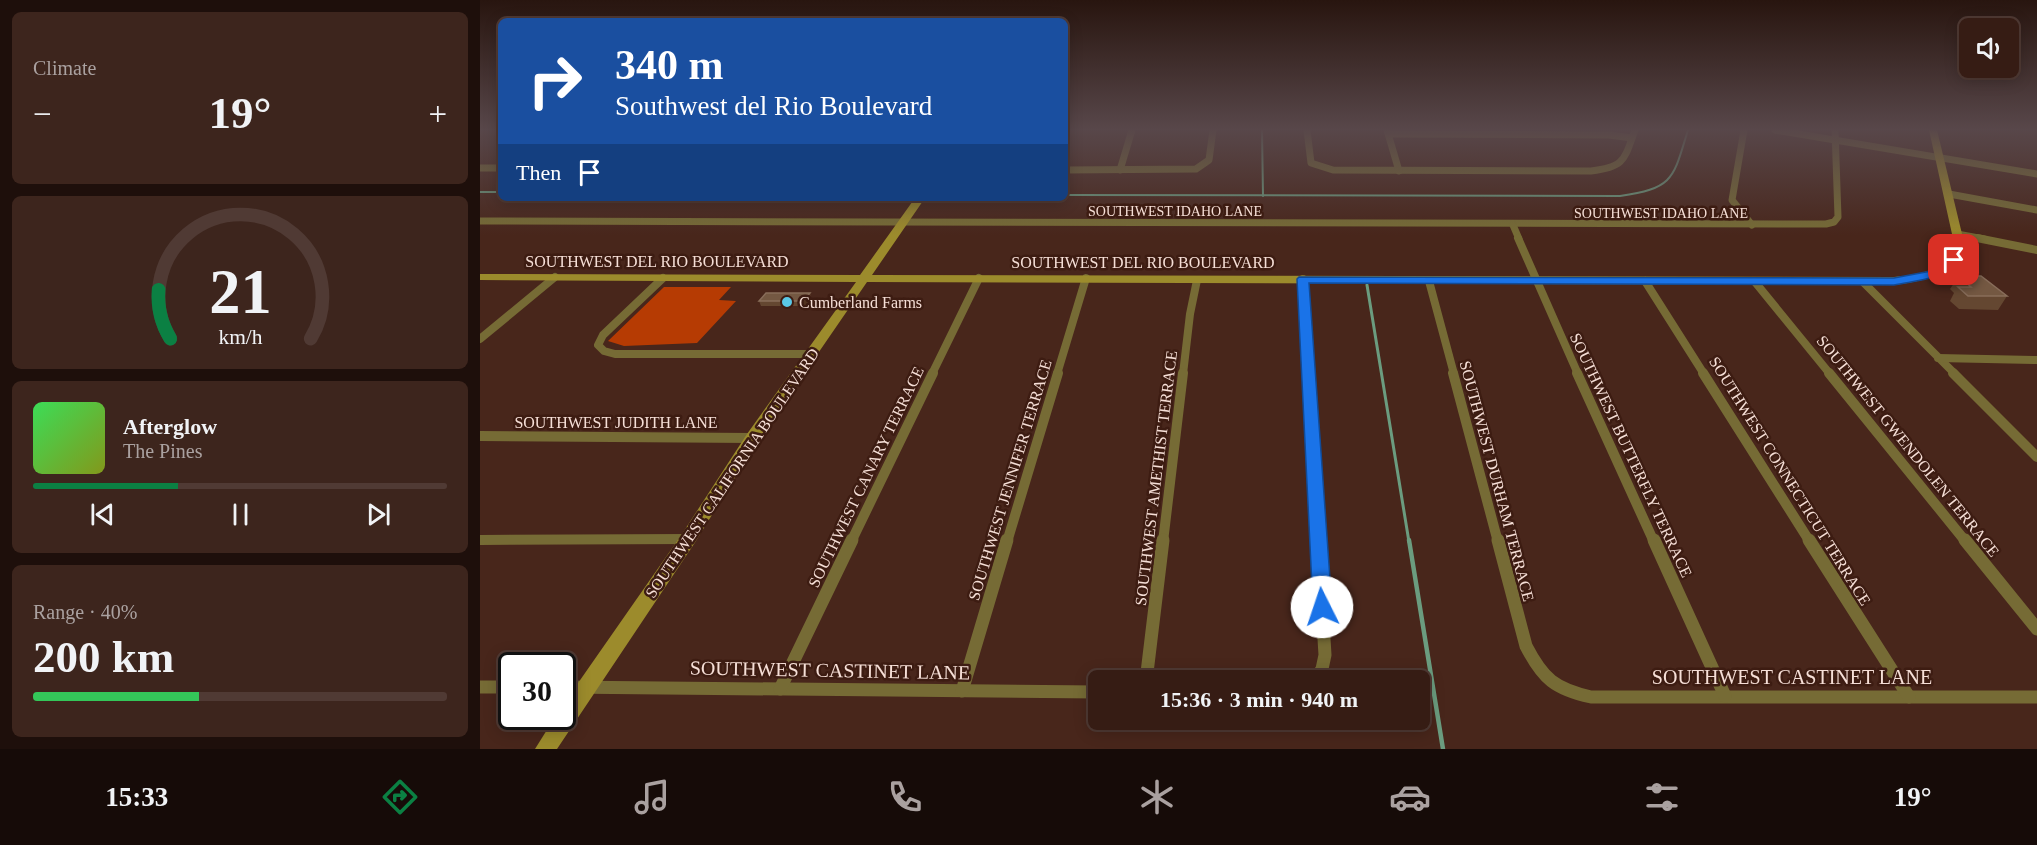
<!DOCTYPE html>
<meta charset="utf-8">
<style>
:root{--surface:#361c14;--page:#3d251d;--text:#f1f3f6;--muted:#aaa1a0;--line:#503a34;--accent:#0b8043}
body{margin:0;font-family:Georgia,serif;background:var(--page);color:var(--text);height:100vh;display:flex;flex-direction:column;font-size:22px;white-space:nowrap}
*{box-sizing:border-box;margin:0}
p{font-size:20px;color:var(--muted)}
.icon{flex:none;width:33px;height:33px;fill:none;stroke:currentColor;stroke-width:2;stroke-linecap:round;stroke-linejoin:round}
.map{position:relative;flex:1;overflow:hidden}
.panel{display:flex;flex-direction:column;gap:12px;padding:12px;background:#1e0f0b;width:480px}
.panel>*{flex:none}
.hud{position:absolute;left:18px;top:18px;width:570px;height:183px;border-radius:9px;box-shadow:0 3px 15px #0003,0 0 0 2px var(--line);background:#1a4fa0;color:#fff;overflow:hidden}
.tools{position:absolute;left:1479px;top:18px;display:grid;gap:12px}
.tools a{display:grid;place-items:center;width:60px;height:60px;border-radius:9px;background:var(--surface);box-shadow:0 3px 15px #0003,0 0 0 2px var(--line);font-size:30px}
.speed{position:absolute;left:18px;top:652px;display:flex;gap:12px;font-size:30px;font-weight:700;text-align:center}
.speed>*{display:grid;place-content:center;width:78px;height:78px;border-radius:50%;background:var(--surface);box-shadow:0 3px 15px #0003,0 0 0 2px var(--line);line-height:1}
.speed .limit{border:3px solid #111;border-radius:9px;background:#fff;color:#111}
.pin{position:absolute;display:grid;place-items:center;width:51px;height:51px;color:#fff;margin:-26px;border-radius:12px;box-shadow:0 3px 9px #0006}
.me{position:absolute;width:66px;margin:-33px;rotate:356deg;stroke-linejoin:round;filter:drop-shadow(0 0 4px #0008)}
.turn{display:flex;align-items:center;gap:21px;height:126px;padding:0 18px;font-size:27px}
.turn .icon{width:78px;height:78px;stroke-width:2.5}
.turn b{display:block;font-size:42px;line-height:51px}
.then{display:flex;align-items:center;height:57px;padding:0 18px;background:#0003;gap:12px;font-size:22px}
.big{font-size:45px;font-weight:800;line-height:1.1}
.panel .tile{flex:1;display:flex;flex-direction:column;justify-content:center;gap:9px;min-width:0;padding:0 21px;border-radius:9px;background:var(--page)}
.panel .dial{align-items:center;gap:0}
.dial svg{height:156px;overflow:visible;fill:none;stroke:var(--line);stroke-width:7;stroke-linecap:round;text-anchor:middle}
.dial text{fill:var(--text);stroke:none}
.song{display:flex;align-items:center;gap:18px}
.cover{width:72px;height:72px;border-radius:9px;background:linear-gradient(135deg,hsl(130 70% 55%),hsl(70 70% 35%))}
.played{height:6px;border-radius:3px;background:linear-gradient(90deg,var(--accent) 35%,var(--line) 35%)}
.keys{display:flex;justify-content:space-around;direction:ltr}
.heat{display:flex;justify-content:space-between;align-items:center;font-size:33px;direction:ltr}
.charge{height:9px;border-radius:4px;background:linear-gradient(90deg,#34c759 40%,var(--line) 0)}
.trip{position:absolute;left:608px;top:670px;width:342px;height:60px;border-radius:9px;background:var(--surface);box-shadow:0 3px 15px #0003,0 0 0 2px var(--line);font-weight:800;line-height:60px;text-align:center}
.menu{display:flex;height:96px;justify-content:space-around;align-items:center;background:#160b08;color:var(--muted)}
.menu .icon{width:42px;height:42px}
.menu .current{color:var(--accent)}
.menu b{font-size:27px;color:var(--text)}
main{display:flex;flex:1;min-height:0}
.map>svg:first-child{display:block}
.forest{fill:#b63b03}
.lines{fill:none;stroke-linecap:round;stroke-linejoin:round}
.stream-far2{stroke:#6b9c7f;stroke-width:2}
.stream-far1{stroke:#6b9c7f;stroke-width:3}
.stream{stroke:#6b9c7f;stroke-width:4.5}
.street-far3{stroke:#766b35;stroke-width:7}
.street-far2{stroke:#766b35;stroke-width:8}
.street-far1{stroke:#766b35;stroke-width:10}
.street{stroke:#766b35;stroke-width:13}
.secondary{fill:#9c8b2c;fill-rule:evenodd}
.wall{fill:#644731}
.shaded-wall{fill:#523320}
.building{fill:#745842;stroke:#886d5a;stroke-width:1.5}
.route{fill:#1a73e8;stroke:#114b97;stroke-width:1.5}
.poi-dot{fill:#5ac8e6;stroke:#3d1c12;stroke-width:2}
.labels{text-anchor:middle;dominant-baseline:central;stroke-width:5;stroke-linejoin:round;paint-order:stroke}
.far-street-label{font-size:14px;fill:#f6dfd7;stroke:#3d1c12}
.street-label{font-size:16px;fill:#f6dfd7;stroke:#3d1c12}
.poi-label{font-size:16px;fill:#f6dfd7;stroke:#3d1c12;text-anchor:start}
.near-street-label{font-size:20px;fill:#f6dfd7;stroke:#3d1c12}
</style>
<main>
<section class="panel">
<div class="tile"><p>Climate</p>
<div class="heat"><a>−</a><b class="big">19°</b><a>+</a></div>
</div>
<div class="tile dial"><svg viewBox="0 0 100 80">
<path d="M14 69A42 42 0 1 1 86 69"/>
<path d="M14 69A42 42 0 0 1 8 44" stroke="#0b8043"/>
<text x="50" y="56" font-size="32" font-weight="700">21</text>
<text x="50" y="72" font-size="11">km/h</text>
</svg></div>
<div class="tile">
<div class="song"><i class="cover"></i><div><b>Afterglow</b><p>The Pines</p></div></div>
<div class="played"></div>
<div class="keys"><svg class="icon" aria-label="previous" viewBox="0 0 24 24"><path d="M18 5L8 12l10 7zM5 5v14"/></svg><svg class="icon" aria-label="pause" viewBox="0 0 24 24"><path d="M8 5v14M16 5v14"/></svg><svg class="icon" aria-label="next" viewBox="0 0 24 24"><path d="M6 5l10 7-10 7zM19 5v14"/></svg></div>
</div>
<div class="tile"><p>Range · 40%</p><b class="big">200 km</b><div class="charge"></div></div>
</section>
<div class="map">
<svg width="1557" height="749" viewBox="0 0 1557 749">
<rect width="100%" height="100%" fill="#48261b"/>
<polygon class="forest" points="184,287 251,287 239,300 256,301 217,343 144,346 128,341"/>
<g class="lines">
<g class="stream-far2">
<polyline points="782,130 783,196"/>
<polyline points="0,192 21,192"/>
<path d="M585,195l555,1c54,-8 53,-17 68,-66"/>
</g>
<polyline class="stream-far1" points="887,285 929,542"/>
<polyline class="stream" points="929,540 963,749"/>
<g class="street-far3">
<path d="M827,130l4,33 22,7 258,1c34,-4 33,-11 44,-41"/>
<polyline points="907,130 919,171"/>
<polyline points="1264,130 1252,200 1272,225"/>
<polyline points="1295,130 1557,174"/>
<polyline points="909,134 1129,135 1152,138"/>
<polyline points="0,168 21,168"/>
<polyline points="585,170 716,169 729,160 733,130"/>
<polyline points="640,170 652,130"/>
<polyline points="1469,194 1557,210"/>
<polyline points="0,221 1346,224 1354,222 1358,217 1355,130"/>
<polyline points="1033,225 1039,239"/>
<polyline points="1477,234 1504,239"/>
</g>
<g class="street-far2">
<polyline points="1038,238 1098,374"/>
<polyline points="1497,238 1557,250"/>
<polyline points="183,278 123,335 118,345 124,351 135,354 332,354"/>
<polyline points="823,279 829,374"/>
<polyline points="949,281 974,374"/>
<polyline points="1165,281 1224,374"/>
<polyline points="1275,282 1350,374"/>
<polyline points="1383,282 1475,374"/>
<polyline points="0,339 75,277"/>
<polyline points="1458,358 1557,360"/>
<polyline points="452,374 499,278"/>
<polyline points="577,374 606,278"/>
<polyline points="703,374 710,314 717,280"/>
</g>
<g class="street-far1">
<polyline points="828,373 838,542"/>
<polyline points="973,373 1018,542"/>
<polyline points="1097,373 1174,542"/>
<polyline points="1223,373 1330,542"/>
<polyline points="1349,373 1486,542"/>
<polyline points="1473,373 1557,457"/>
<polyline points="0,436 272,438"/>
<polyline points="0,540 208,539"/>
<polyline points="371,542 453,373"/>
<polyline points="527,542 578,373"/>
<polyline points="683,542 703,373"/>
</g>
<g class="street">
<path d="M1018,540l28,106c17,33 29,43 65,51h446"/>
<polyline points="1174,540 1245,696"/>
<polyline points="1329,540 1429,697"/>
<polyline points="1485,540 1557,629"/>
<polyline points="666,681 683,540"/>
<polyline points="834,681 842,669 845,655 838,540"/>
<polyline points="0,687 32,687"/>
<polyline points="82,687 618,692"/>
<polyline points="300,689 372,540"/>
<polyline points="482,691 527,540"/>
</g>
<path class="secondary" d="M1449,130h8l25,104 3,18c-18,25 -42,29 -71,33l-1027,-3 -110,160 -63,102 -137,205h-22l20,-32h7v-11l120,-172 65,-100 109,-152 -376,-2v-6l380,1 55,-77h10l-53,77 1022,2c23,-2 45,-5 59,-25l-1,-18z"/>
</g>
<g class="wall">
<polygon points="1479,276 1527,296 1518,310 1479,309 1470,301 1474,293 1470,289"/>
<polygon points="330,293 331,298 325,306 281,306 279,301"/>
</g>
<polygon class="shaded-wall" points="330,293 331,298 325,306 323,301"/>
<g class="building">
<polygon points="1479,276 1501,276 1527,296 1488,296 1478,287 1491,287"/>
<polygon points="286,293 330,293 323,301 279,301"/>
</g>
<linearGradient id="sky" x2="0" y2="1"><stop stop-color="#28150f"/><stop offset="0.55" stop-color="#58474a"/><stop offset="1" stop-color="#58474a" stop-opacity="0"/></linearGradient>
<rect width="1557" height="235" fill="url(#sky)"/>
<path class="route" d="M1474,256l6,4c-16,20 -42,20 -66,25l-585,-2 23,324 -3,5 -7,2 -6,-2 -3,-5 -16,-328 2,-2 595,1 37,-7z"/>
<circle class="poi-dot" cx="307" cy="302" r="6"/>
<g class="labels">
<g class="far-street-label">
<text x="695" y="211">SOUTHWEST IDAHO LANE</text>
<text x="1181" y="213">SOUTHWEST IDAHO LANE</text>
</g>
<g class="street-label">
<text x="177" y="261">SOUTHWEST DEL RIO BOULEVARD</text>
<text x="663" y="262">SOUTHWEST DEL RIO BOULEVARD</text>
<text x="136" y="422">SOUTHWEST JUDITH LANE</text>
<text transform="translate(1428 446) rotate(51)">SOUTHWEST GWENDOLEN TERRACE</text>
<text transform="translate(1151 455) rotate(65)">SOUTHWEST BUTTERFLY TERRACE</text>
<text transform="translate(252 473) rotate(-56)">SOUTHWEST CALIFORNIA BOULEVARD</text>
<text transform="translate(386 477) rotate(-64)">SOUTHWEST CANARY TERRACE</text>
<text transform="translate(676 478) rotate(-83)">SOUTHWEST AMETHIST TERRACE</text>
<text transform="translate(530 480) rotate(-73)">SOUTHWEST JENNIFER TERRACE</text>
<text transform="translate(1017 481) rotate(75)">SOUTHWEST DURHAM TERRACE</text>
<text transform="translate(1310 481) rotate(58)">SOUTHWEST CONNECTICUT TERRACE</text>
</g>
<g class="poi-label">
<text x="319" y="302">Cumberland Farms</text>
</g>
<g class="near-street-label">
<text transform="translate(350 670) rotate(1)">SOUTHWEST CASTINET LANE</text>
<text x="1312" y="677">SOUTHWEST CASTINET LANE</text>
</g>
</g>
</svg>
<div class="tools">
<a><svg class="icon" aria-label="sound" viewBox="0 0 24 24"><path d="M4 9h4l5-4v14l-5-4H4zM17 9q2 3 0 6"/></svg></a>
</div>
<div class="speed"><div class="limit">30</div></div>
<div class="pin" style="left:1474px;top:260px;background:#d93025"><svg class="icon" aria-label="arrive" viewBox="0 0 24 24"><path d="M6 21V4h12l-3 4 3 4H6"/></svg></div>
<svg class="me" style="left:842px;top:607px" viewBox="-20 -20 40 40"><circle r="19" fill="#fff"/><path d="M0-13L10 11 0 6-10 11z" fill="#1a73e8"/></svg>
<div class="trip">15:36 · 3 min · 940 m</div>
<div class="hud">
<div class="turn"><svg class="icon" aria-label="right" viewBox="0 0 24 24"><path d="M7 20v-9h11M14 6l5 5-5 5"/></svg><div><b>340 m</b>Southwest del Rio Boulevard</div></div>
<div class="then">Then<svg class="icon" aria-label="arrive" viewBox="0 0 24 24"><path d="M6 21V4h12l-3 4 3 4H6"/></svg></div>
</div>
</div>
</main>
<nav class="menu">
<b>15:33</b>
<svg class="icon current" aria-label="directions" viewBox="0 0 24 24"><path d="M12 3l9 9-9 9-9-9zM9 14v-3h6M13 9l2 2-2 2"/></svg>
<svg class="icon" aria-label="music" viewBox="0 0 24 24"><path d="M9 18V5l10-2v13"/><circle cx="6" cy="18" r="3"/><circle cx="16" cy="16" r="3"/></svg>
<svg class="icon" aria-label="phone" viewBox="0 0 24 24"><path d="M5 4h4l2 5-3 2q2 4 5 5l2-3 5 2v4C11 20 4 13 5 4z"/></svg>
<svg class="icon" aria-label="climate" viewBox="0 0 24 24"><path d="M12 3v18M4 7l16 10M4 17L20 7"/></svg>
<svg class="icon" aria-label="car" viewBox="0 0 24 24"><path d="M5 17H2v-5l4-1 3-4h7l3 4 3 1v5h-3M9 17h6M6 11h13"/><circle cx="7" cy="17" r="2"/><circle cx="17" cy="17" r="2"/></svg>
<svg class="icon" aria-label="filters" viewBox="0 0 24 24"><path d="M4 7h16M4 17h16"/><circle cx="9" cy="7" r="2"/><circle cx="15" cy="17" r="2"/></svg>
<b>19°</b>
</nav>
